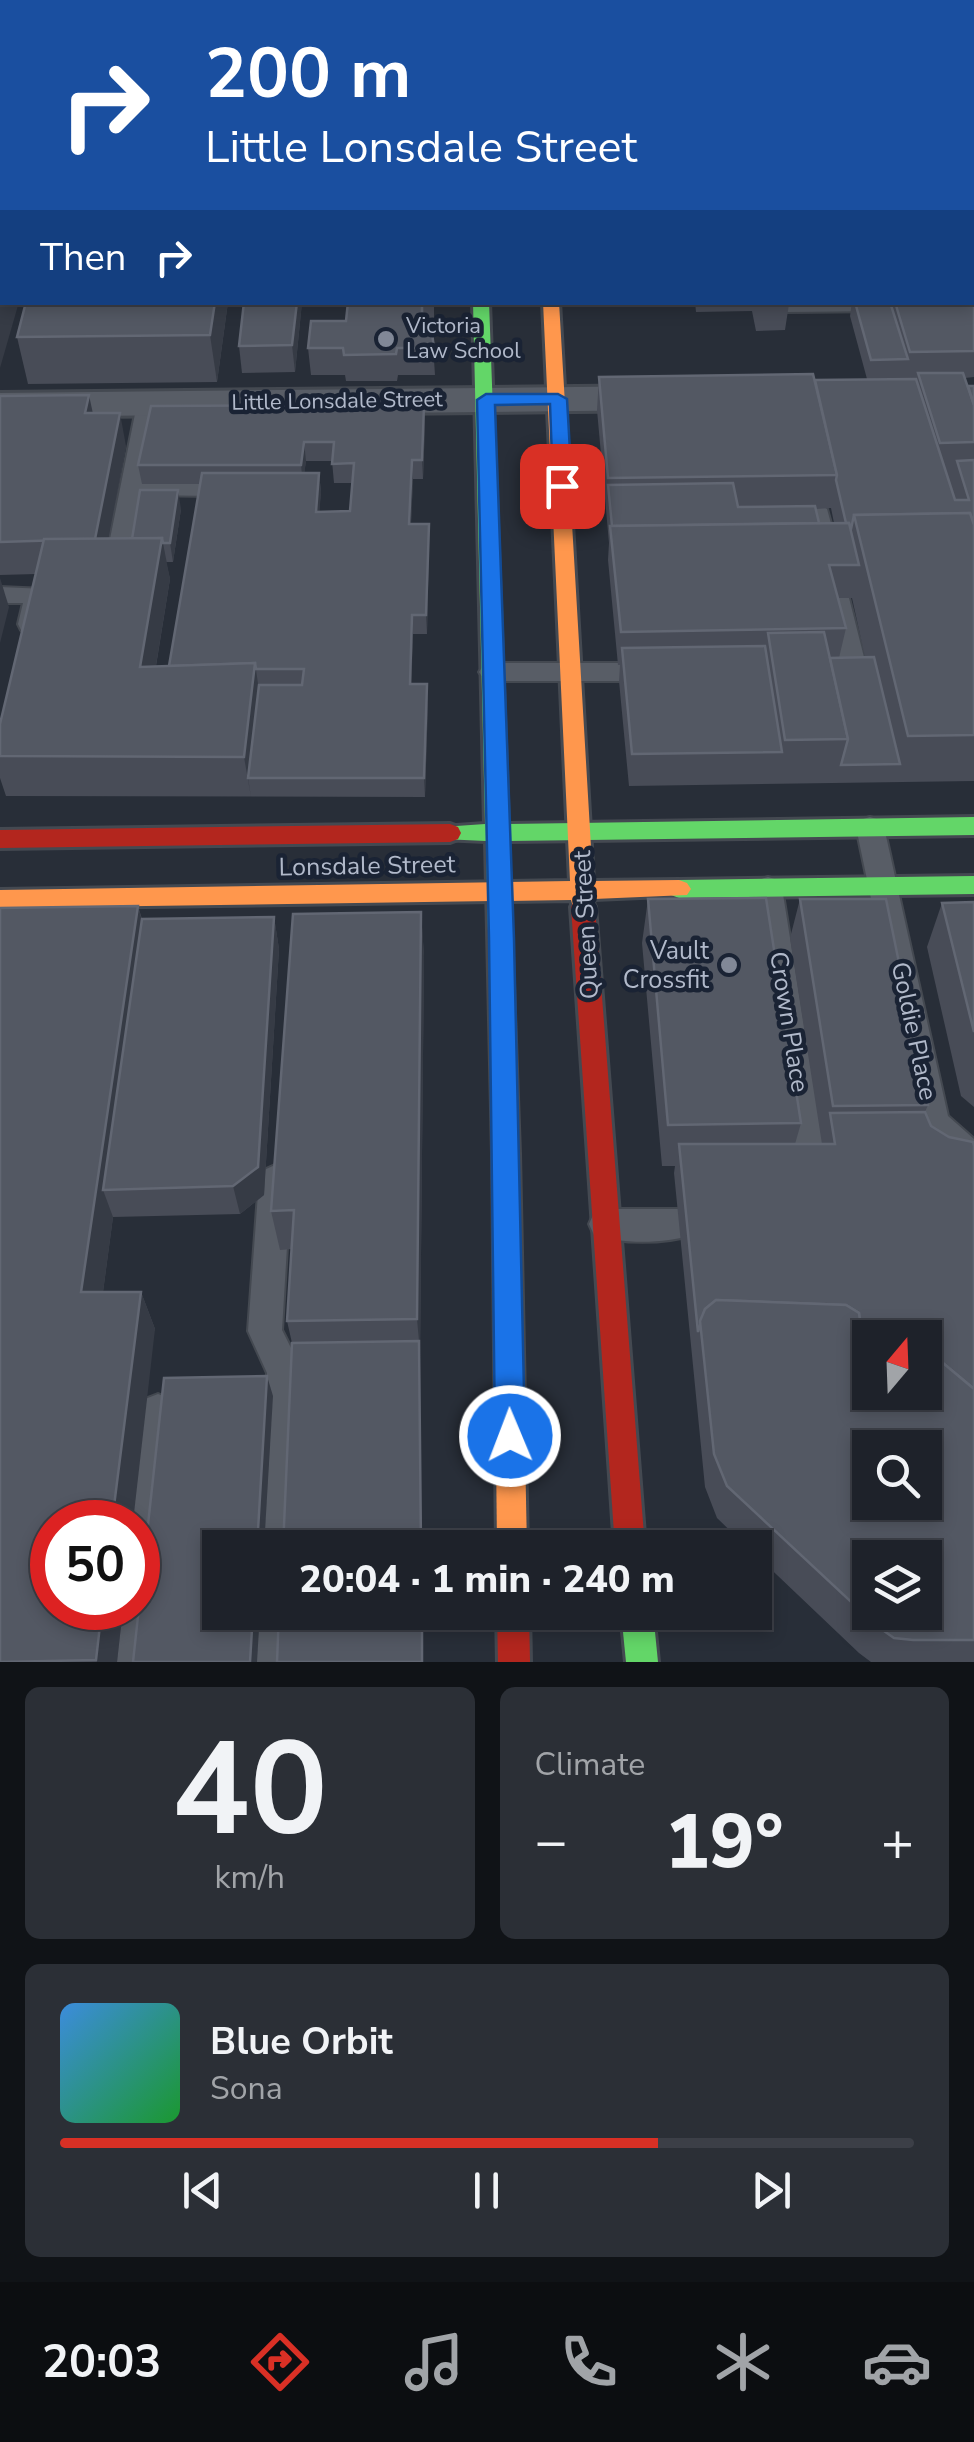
<!DOCTYPE html>
<meta charset="utf-8">
<style>
:root{--surface:#1e222a;--page:#2b2f36;--text:#f1f3f6;--muted:#a1a4a8;--line:#3c3f47;--accent:#d93025}
body{margin:0;font-family:"Nunito Sans",sans-serif;background:var(--page);color:var(--text);height:100vh;display:flex;flex-direction:column;font-size:38px;white-space:nowrap}
*{box-sizing:border-box;margin:0}
p{font-size:32px;color:var(--muted)}
.icon{flex:none;width:55px;height:55px;fill:none;stroke:currentColor;stroke-width:2;stroke-linecap:round;stroke-linejoin:round}
.map{position:relative;height:1662px;overflow:hidden}
.details{display:flex;flex-direction:column;gap:25px;padding:25px;background:#101317;flex:1}
.details>*{flex:none}
.hud{position:absolute;left:0px;top:0px;width:975px;height:305px;box-shadow:0 5px 15px #0003,0 0 0 2px var(--line);background:#1a4fa0;color:#fff;overflow:hidden}
.needle{width:65px;rotate:19deg}
.fabs{position:absolute;left:852px;top:1320px;display:grid;gap:20px}
.fabs a{display:grid;place-items:center;width:90px;height:90px;border-radius:0px;background:var(--surface);box-shadow:0 5px 15px #0003,0 0 0 2px var(--line);font-size:50px}
.speed{position:absolute;left:30px;top:1500px;display:flex;gap:20px;font-size:50px;font-weight:700;text-align:center}
.speed>*{display:grid;place-content:center;width:130px;height:130px;border-radius:50%;background:var(--surface);box-shadow:0 5px 15px #0003,0 0 0 2px var(--line);line-height:1}
.speed .limit{border:15px solid #d22;background:#fff;color:#111}
.pin{position:absolute;display:grid;place-items:center;width:85px;height:85px;color:#fff;margin:-42px;border-radius:20px;box-shadow:0 5px 15px #0006}
.me{position:absolute;width:110px;margin:-55px;rotate:359deg;stroke-linejoin:round;filter:drop-shadow(0 0 8px #0008)}
.turn{display:flex;align-items:center;gap:35px;height:210px;padding:0 40px;font-size:45px}
.turn .icon{width:130px;height:130px;stroke-width:2.5}
.turn b{display:block;font-size:70px;line-height:85px}
.then{display:flex;align-items:center;height:95px;padding:0 40px;background:#0003;gap:20px;font-size:38px}
.big{font-size:75px;font-weight:800;line-height:1.1}
.details .widget{flex:1;display:flex;flex-direction:column;justify-content:center;gap:15px;min-width:0;padding:0 35px;border-radius:15px;background:var(--page)}
.details .dial{align-items:center;gap:0}
.dial b{font-size:130px;line-height:1}
.song{display:flex;align-items:center;gap:30px}
.cover{width:120px;height:120px;border-radius:15px;background:linear-gradient(135deg,hsl(210 70% 55%),hsl(130 70% 35%))}
.played{height:10px;border-radius:5px;background:linear-gradient(90deg,var(--accent) 70%,var(--line) 70%)}
.keys{display:flex;justify-content:space-around;direction:ltr}
.heat{display:flex;justify-content:space-between;align-items:center;font-size:55px;direction:ltr}
.details .tiles{flex:1;display:grid;gap:25px;grid-template-columns:1fr 1fr}
.widget:last-child{grid-column:span 2}
.trip{position:absolute;left:202px;top:1530px;width:570px;height:100px;border-radius:0px;background:var(--surface);box-shadow:0 5px 15px #0003,0 0 0 2px var(--line);font-weight:800;line-height:100px;text-align:center}
.tabs{display:flex;height:160px;justify-content:space-around;align-items:center;background:#0c0e11;color:var(--muted)}
.tabs .icon{width:70px;height:70px}
.tabs .active{color:var(--accent)}
.tabs b{font-size:45px;color:var(--text)}
.map>svg:first-child{display:block}
.lines{fill:none;stroke-linecap:round;stroke-linejoin:round}
.lane-casing{stroke:#444951;stroke-width:4}
.street-casing{stroke:#444951;stroke-width:6}
.fast-casing{stroke:#444951;stroke-width:6}
.slow-casing{stroke:#444951;stroke-width:6}
.jam-casing{stroke:#444951;stroke-width:6}
.lane{fill:#585d66;fill-rule:evenodd}
.street{fill:#585d66;fill-rule:evenodd}
.fast{fill:#63d668;fill-rule:evenodd}
.slow{fill:#ff974d;fill-rule:evenodd}
.jam{fill:#b3261e;fill-rule:evenodd}
.wall{fill:#484c57;fill-rule:evenodd}
.shaded-wall{fill:#363b45}
.building{fill:#535863;stroke:#626773;stroke-width:2.5;fill-rule:evenodd}
.route{fill:#1a73e8;stroke:#114b97;stroke-width:2.5}
.poi-dot{fill:#818897;stroke:#1a2334;stroke-width:4}
.labels{text-anchor:middle;dominant-baseline:central;stroke-width:9;stroke-linejoin:round;paint-order:stroke}
.far-poi-label{font-size:22px;fill:#b1b9ca;stroke:#1a2334;text-anchor:start}
.far-street-label{font-size:22px;fill:#b1b9ca;stroke:#1a2334}
.street-label{font-size:25px;fill:#b1b9ca;stroke:#1a2334}
.poi-label{font-size:25px;fill:#b1b9ca;stroke:#1a2334;text-anchor:end}
</style>
<div class="map">
<svg width="974" height="1662" viewBox="0 0 974 1662">
<rect width="100%" height="100%" fill="#282e38"/>
<g class="lines">
<g class="lane-casing">
<g id="lane">
<polygon points="0,2 3,2 2,12 0,12"/>
<rect x="972" y="66" width="2" height="14"/>
<polygon points="775,302 896,302 898,305 888,311 786,312 779,310"/>
<polygon points="148,398 159,404 144,481 214,482 225,489 214,496 142,495 129,564 117,572 105,564 137,404"/>
<polygon points="816,502 827,509 840,556 828,564 816,556 805,509"/>
<polygon points="0,587 46,589 49,595 39,630 21,630 18,624 23,603 0,603"/>
<path d="M837,590l12,8 18,71 -4,6c-14,4 -29,4 -43,0l-4,-6 4,-6 19,-3 -14,-62z"/>
<polygon points="492,663 656,663 665,666 669,672 665,678 656,681 492,681 483,678 479,672 483,666"/>
<path d="M870,817l10,3 4,7 64,289 26,23v34c-20,-7 -47,-30 -56,-50l-62,-296 4,-7z"/>
<polygon points="768,877 778,880 782,888 825,1156 820,1166 809,1170 798,1166 793,1156 754,888 758,880"/>
<polygon points="275,1165 286,1170 291,1180 282,1330 303,1372 294,1548 256,1548 267,1373 248,1331 259,1180 264,1170"/>
<path d="M606,1209h73l12,4 5,11 -5,11c-25,9 -72,9 -97,0l-5,-11 5,-11z"/>
<polygon points="158,1394 171,1399 176,1412 151,1662 111,1662 118,1608 138,1608 138,1522 128,1522 140,1412 145,1399"/>
<polygon points="252,1612 290,1612 289,1662 249,1662"/>
</g>
</g>
<g class="street-casing">
<g id="street">
<rect x="458" y="0" width="30" height="2"/>
<rect x="510" y="0" width="30" height="2"/>
<polygon points="668,386 682,389 688,398 682,407 668,410 0,417 0,393"/>
</g>
</g>
<g class="fast-casing">
<g id="fast">
<rect x="972" y="82" width="2" height="8"/>
<polygon points="473,302 489,302 508,824 974,817 974,835 508,841 519,1154 515,1162 506,1166 497,1162 493,1154 486,841 442,839 439,833 442,827 485,824"/>
<polygon points="974,876 974,894 679,898 671,895 667,889 671,883 679,880"/>
<polygon points="621,1612 653,1612 658,1662 626,1662"/>
</g>
</g>
<g class="slow-casing">
<g id="slow">
<polygon points="543,302 559,302 593,881 679,880 687,883 691,889 687,895 594,899 591,914 575,914 571,900 0,908 0,890 570,881"/>
<polygon points="506,1142 515,1146 519,1154 527,1548 497,1548 493,1154 497,1146"/>
</g>
</g>
<g class="jam-casing">
<g id="jam">
<rect x="0" y="93" width="2" height="8"/>
<polygon points="450,824 458,827 461,833 458,839 450,842 0,848 0,830"/>
<polygon points="583,898 591,900 595,907 645,1548 615,1548 571,907 575,900"/>
<polygon points="497,1612 529,1612 530,1662 498,1662"/>
</g>
</g>
<use href="#lane" class="lane"/>
<use href="#street" class="street"/>
<use href="#fast" class="fast"/>
<use href="#slow" class="slow"/>
<use href="#jam" class="jam"/>
</g>
<g class="wall">
<polygon points="555,0 828,0 829,2 556,2"/>
<rect x="862" y="0" width="88" height="2"/>
<polygon points="951,0 974,0 974,52 972,48 972,2 952,2"/>
<path d="M972,110h2v267l-9,1 3,8h6v395l-345,5 -10,-105 1,-16h-2l-10,-105 1,-17 -12,-133 2,-33 216,3 101,-1 1,-1 -50,1 -17,-63 2,-14h120zM831,508l3,15h-15l-3,-14zM838,598h14l13,59 -26,1 7,-30z"/>
<polygon points="228,302 217,382 28,384 17,337"/>
<polygon points="244,302 302,302 295,372 242,373 239,346"/>
<polygon points="348,302 434,302 434,330 432,330 435,375 398,375 397,381 346,381 345,375 311,375 308,348 346,321"/>
<polygon points="605,302 667,302 667,306 606,306"/>
<polygon points="695,302 789,302 789,304 785,330 756,331 752,311 696,312"/>
<path d="M0,396l93,17 33,33 -17,93h23l49,-30 -8,53h-7l4,17 -14,87h13l31,-182h-58l-4,-19 287,-41 -2,55h-10l-2,45 18,19 -2,91h-14l-2,50 17,19 -3,94 -419,-1 -6,-18v-54l36,-150 -36,1zM306,461h26l2,22h18l-2,28 -31,1 2,-20 -2,-19h-15z"/>
<polygon points="648,899 801,1123 795,1144 822,1144 790,938 800,899 928,1105 925,1112 931,1126 949,1137 974,1146 974,1662 871,1662 859,1653 755,1554 755,1548 748,1548 717,1518 705,1487 674,1173 675,1166 662,1166 642,943"/>
<polygon points="974,902 974,1107 961,1096 927,947 942,903"/>
<polygon points="138,906 142,919 274,917 279,949 264,1195 240,1214 113,1217 103,1292 141,1292 155,1329 52,1608 123,1608 117,1662 0,1662"/>
<polygon points="421,912 424,956 420,1356 292,1343 287,1321 292,1249 280,1250 271,1211"/>
</g>
<g class="shaded-wall">
<polygon points="2,273 2,302 19,302 0,368 0,281"/>
<polygon points="215,302 228,302 217,382 210,335"/>
<polygon points="297,302 302,302 295,372 292,345"/>
<polygon points="89,395 96,428 85,413"/>
<polygon points="424,405 425,424 423,479 422,460"/>
<polygon points="120,413 126,446 102,573 94,540"/>
<polygon points="304,442 306,461 303,484 301,465"/>
<polygon points="412,460 413,479 410,543 409,524"/>
<polygon points="319,473 321,492 318,531 316,512"/>
<polygon points="178,490 181,509 173,562 170,543"/>
<polygon points="429,524 429,543 427,634 426,615"/>
<polygon points="162,538 170,579 149,708 140,667"/>
<polygon points="0,578 9,607 0,643"/>
<polygon points="412,615 413,634 411,703 410,684"/>
<polygon points="255,663 261,704 248,778 251,797 244,757"/>
<polygon points="427,684 428,703 425,797 424,778"/>
<polygon points="138,906 150,951 103,1190 113,1217 98,1329 81,1292"/>
<polygon points="421,912 424,956 420,1356 421,1548 419,1341 417,1319"/>
<polygon points="274,917 279,949 264,1195 240,1214 233,1186"/>
<polygon points="141,1292 155,1329 133,1522 112,1522"/>
<polygon points="267,1376 273,1396 264,1548 257,1548"/>
<polygon points="102,1608 123,1608 117,1662 97,1662 96,1660"/>
<polygon points="253,1612 260,1612 257,1662 250,1662"/>
</g>
<g class="building">
<polygon points="32,0 111,0 110,2 31,2"/>
<polygon points="114,0 191,0 191,2 113,2"/>
<rect x="191" y="0" width="138" height="2"/>
<rect x="358" y="0" width="79" height="2"/>
<polygon points="642,0 731,0 732,2 642,2"/>
<polygon points="731,0 828,0 829,2 732,2"/>
<polygon points="897,0 943,0 944,2 898,2"/>
<rect x="0" y="106" width="2" height="108"/>
<rect x="972" y="110" width="2" height="47"/>
<rect x="972" y="173" width="2" height="45"/>
<polygon points="0,223 2,223 2,273 0,281"/>
<rect x="972" y="230" width="2" height="49"/>
<polygon points="972,282 974,282 974,351 910,352 895,302 972,302"/>
<polygon points="26,302 215,302 210,335 17,337"/>
<polygon points="244,302 297,302 292,345 239,346"/>
<polygon points="348,302 433,302 422,304 422,329 431,326 434,348 397,348 396,354 344,355 343,348 308,348 311,321 346,321"/>
<rect x="760" y="302" width="29" height="2"/>
<polygon points="855,302 890,302 908,359 871,360"/>
<polygon points="918,373 963,373 974,405 974,442 940,443"/>
<polygon points="813,374 837,475 608,478 599,377"/>
<polygon points="916,379 955,500 969,500 957,461 974,460 974,525 970,513 854,515 851,529 849,523 846,523 836,480 837,475 815,380"/>
<polygon points="968,386 974,386 974,405"/>
<polygon points="89,395 85,413 120,413 95,539 0,542 0,396"/>
<polygon points="424,405 422,460 412,460 409,524 429,524 426,615 412,615 410,684 427,684 424,778 248,778 259,685 302,685 304,669 256,669 255,663 169,666 202,473 319,473 316,512 350,511 354,463 332,464 334,442 304,442 301,465 138,465 151,406"/>
<polygon points="733,483 738,507 815,506 819,523 612,526 608,485"/>
<polygon points="140,490 178,490 170,543 163,543 162,538 132,539"/>
<polygon points="970,513 974,525 974,735 908,736 854,515"/>
<polygon points="849,523 859,565 829,565 846,628 621,632 610,526"/>
<polygon points="162,538 140,667 255,663 244,757 0,756 0,724 44,539"/>
<polygon points="824,632 848,739 785,740 768,633"/>
<polygon points="765,646 782,752 632,754 622,648"/>
<polygon points="874,657 900,764 841,765 848,739 830,658"/>
<polygon points="766,898 801,1123 668,1125 648,899"/>
<polygon points="800,899 886,899 928,1105 833,1106"/>
<polygon points="974,902 974,1032 942,903"/>
<polygon points="138,906 81,1292 141,1292 112,1522 52,1522 52,1608 102,1608 96,1660 0,1662 0,908"/>
<polygon points="421,912 417,1319 287,1321 294,1210 271,1211 293,914"/>
<polygon points="274,917 258,1167 233,1186 103,1190 142,919"/>
<polygon points="925,1112 931,1126 949,1137 973,1142 974,1146 974,1389 931,1353 925,1353 925,1338 870,1338 870,1351 864,1351 859,1313 846,1305 716,1300 705,1309 698,1332 679,1144 835,1144 830,1113"/>
<path d="M716,1300l130,5 13,8 5,38h6v41h55v-39h6l43,36v251h-61l-19,-2 -17,-12 -150,-140 -13,-32 -14,-133 5,-12zM870,1448h55v54h-55zM870,1558h55v54h-55z"/>
<polygon points="419,1341 421,1548 283,1548 292,1343"/>
<polygon points="267,1376 257,1548 220,1548 220,1612 253,1612 250,1662 133,1662 164,1378"/>
<polygon points="279,1612 422,1612 422,1662 277,1662"/>
</g>
<polygon class="route" points="558,394 567,399 572,486 562,492 553,486 550,404 495,405 514,939 525,1436 521,1446 510,1451 499,1446 495,1436 489,939 477,400 486,394"/>
<g class="poi-dot">
<circle cx="386" cy="339" r="10"/>
<circle cx="729" cy="965" r="10"/>
</g>
<g class="labels">
<g class="far-poi-label">
<text x="406" y="326">Victoria<tspan x="406" dy="25">Law School</tspan></text>
</g>
<g class="far-street-label">
<text transform="translate(337 401) rotate(-1)">Little Lonsdale Street</text>
</g>
<g class="street-label">
<text transform="translate(367 866) rotate(-1)">Lonsdale Street</text>
<text transform="translate(586 925) rotate(-93)">Queen Street</text>
<text transform="translate(789 1022) rotate(81)">Crown Place</text>
<text transform="translate(914 1031) rotate(78)">Goldie Place</text>
</g>
<g class="poi-label">
<text x="709" y="951">Vault<tspan x="709" dy="29">Crossfit</tspan></text>
</g>
</g>
</svg>
<div class="fabs">
<a><svg class="needle" viewBox="-14 -14 28 28"><path d="M0-13l5 13h-10z" fill="#e53935"/><path d="M0 13l5-13h-10z" fill="#a1a4a8"/></svg></a>
<a><svg class="icon" aria-label="search" viewBox="0 0 24 24"><circle cx="10" cy="10" r="6"/><path d="M15 15l6 6"/></svg></a>
<a><svg class="icon" aria-label="layers" viewBox="0 0 24 24"><path d="M12 4l9 5-9 5-9-5zM3 14l9 5 9-5"/></svg></a>
</div>
<div class="speed"><div class="limit">50</div></div>
<div class="pin" style="left:562px;top:486px;background:#d93025"><svg class="icon" aria-label="arrive" viewBox="0 0 24 24"><path d="M6 21V4h12l-3 4 3 4H6"/></svg></div>
<svg class="me" style="left:510px;top:1436px" viewBox="-20 -20 40 40"><circle r="17" fill="#1a73e8" stroke="#fff" stroke-width="3"/><path d="M0-11L8 9 0 5-8 9z" fill="#fff"/></svg>
<div class="trip">20:04 · 1 min · 240 m</div>
<div class="hud">
<div class="turn"><svg class="icon" aria-label="right" viewBox="0 0 24 24"><path d="M7 20v-9h11M14 6l5 5-5 5"/></svg><div><b>200 m</b>Little Lonsdale Street</div></div>
<div class="then">Then<svg class="icon" aria-label="right" viewBox="0 0 24 24"><path d="M7 20v-9h11M14 6l5 5-5 5"/></svg></div>
</div>
</div>
<section class="details">
<div class="tiles">
<div class="widget dial"><b>40</b><p>km/h</p></div>
<div class="widget"><p>Climate</p>
<div class="heat"><a>−</a><b class="big">19°</b><a>+</a></div>
</div>
<div class="widget">
<div class="song"><i class="cover"></i><div><b>Blue Orbit</b><p>Sona</p></div></div>
<div class="played"></div>
<div class="keys"><svg class="icon" aria-label="previous" viewBox="0 0 24 24"><path d="M18 5L8 12l10 7zM5 5v14"/></svg><svg class="icon" aria-label="pause" viewBox="0 0 24 24"><path d="M8 5v14M16 5v14"/></svg><svg class="icon" aria-label="next" viewBox="0 0 24 24"><path d="M6 5l10 7-10 7zM19 5v14"/></svg></div>
</div>
</div>
</section>
<nav class="tabs">
<b>20:03</b>
<svg class="icon active" aria-label="directions" viewBox="0 0 24 24"><path d="M12 3l9 9-9 9-9-9zM9 14v-3h6M13 9l2 2-2 2"/></svg>
<svg class="icon" aria-label="music" viewBox="0 0 24 24"><path d="M9 18V5l10-2v13"/><circle cx="6" cy="18" r="3"/><circle cx="16" cy="16" r="3"/></svg>
<svg class="icon" aria-label="phone" viewBox="0 0 24 24"><path d="M5 4h4l2 5-3 2q2 4 5 5l2-3 5 2v4C11 20 4 13 5 4z"/></svg>
<svg class="icon" aria-label="climate" viewBox="0 0 24 24"><path d="M12 3v18M4 7l16 10M4 17L20 7"/></svg>
<svg class="icon" aria-label="car" viewBox="0 0 24 24"><path d="M5 17H2v-5l4-1 3-4h7l3 4 3 1v5h-3M9 17h6M6 11h13"/><circle cx="7" cy="17" r="2"/><circle cx="17" cy="17" r="2"/></svg>
</nav>
